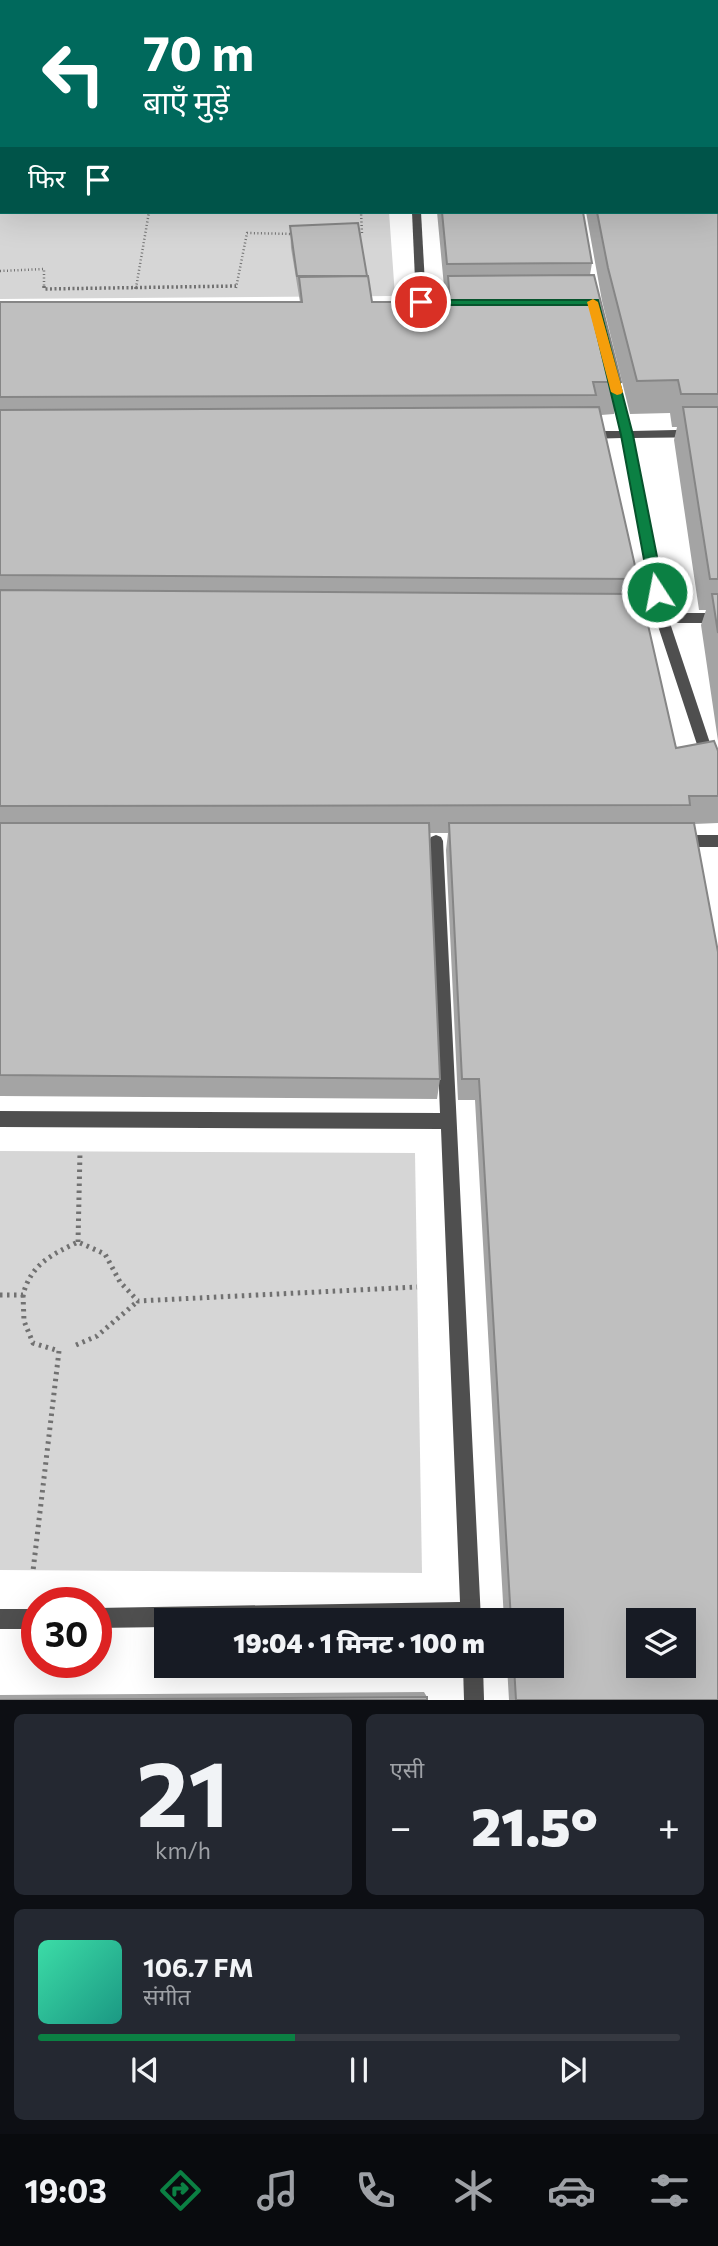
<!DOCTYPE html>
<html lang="hi">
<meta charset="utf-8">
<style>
:root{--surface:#171b24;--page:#242831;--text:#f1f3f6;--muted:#9ea1a6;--line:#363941;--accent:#0b8043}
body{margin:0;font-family:Commissioner,"Noto Sans Devanagari",sans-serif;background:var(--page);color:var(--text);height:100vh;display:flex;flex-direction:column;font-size:26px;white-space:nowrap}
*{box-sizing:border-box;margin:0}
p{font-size:23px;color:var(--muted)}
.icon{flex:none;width:38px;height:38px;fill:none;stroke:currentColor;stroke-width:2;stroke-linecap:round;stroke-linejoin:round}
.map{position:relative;height:1700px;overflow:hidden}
.details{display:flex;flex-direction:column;gap:14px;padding:14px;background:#0d0f14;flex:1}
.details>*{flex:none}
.banner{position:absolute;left:0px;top:0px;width:719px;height:214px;box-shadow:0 7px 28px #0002;background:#00695c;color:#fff;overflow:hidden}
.buttons{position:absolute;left:626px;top:1608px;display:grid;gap:14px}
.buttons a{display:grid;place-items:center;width:70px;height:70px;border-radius:0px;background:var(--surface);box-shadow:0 7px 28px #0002;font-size:35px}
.speed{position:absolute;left:21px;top:1587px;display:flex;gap:14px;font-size:35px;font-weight:700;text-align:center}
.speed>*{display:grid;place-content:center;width:91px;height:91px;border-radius:50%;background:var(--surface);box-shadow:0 7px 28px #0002;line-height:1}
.speed .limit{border:10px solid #d22;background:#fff;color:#111}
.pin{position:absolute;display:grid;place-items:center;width:60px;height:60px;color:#fff;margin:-30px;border:4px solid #fff;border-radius:50%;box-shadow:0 2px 7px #0007}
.me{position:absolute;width:77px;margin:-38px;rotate:349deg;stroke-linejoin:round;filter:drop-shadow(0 0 5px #0008)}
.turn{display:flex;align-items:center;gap:24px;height:147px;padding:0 28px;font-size:32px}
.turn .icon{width:91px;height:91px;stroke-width:2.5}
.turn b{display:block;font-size:49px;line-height:60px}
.then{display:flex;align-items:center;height:66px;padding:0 28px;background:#0003;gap:14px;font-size:26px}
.big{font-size:52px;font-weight:800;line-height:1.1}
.details .tile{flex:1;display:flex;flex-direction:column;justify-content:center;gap:10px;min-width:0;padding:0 24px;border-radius:10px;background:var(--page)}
.details .dial{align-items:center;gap:0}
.dial b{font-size:91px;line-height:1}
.song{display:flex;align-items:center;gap:21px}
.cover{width:84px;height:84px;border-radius:10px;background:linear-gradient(135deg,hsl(160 70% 55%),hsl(170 70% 35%))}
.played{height:7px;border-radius:4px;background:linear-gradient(90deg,var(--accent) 40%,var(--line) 40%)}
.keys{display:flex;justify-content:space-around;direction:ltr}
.heat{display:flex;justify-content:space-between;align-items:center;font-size:38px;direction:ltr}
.details .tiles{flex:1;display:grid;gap:14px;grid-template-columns:1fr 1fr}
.tile:last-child{grid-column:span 2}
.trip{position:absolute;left:154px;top:1608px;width:410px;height:70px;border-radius:0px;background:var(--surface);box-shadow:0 7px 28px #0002;font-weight:800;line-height:70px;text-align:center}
.tab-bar{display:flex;height:112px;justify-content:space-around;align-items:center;background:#090b0e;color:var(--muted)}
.tab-bar .icon{width:49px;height:49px}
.tab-bar .active{color:var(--accent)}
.tab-bar b{font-size:32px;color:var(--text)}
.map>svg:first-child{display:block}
.green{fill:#d6d6d6}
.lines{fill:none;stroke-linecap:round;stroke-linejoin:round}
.path-far2{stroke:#717171;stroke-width:2.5;stroke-dasharray:1 2.5;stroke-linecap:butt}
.path-far1{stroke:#717171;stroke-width:3.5;stroke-dasharray:2 2.5;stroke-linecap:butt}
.path{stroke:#717171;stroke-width:5;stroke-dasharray:2.5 4.5;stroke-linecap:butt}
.minor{fill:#4f4f4f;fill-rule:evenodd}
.wall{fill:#a4a4a4}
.building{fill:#bfbfbf;stroke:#868686;stroke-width:2;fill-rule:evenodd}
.route{fill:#0b8043;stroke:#07532c;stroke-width:2}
.slow{fill:#f59e0b}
</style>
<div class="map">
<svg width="718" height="1700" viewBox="0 0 718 1700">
<rect width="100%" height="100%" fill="#fff"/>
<g class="green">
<polygon points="0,110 2,212 389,212 395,296 0,299"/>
<polygon points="0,1151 415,1153 422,1573 0,1570"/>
</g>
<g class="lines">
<g class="path-far2">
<polyline points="356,234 362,234 361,212"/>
<polyline points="0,271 44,269 44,288"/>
<polyline points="136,288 149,212"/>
<polyline points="236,288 247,233 294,234"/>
</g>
<g class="path-far1">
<polyline points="44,286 44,289 236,286"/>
<polyline points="136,289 136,286"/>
</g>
<g class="path">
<polyline points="78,1242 80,1152"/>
<path d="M0,1295h23c8,-31 28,-40 55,-53l27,12 15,28 18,19 279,-14"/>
<polyline points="23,1295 24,1321 33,1343 59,1351 33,1571"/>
<polyline points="76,1345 97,1336 138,1301"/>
</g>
<g class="minor">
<rect x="545" y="0" width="8" height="2"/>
<rect x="0" y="93" width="2" height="6"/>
<polygon points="412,212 421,212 426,302 421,305 416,302"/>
<polygon points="613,376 618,379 632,431 718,429 718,437 633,438 667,613 718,613 718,623 670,623 718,767 718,793 713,791 711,787 657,623 628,623 622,618 628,613 655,613 622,438 586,439 581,435 586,431 621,431 608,379"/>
<polygon points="436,835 441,837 443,841 481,1620 166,1620 166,1627 96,1628 96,1608 460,1602 441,1129 0,1127 0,1111 440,1113 429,841 431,837"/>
<polygon points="681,835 718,835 718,847 681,847 676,845 674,841 676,837"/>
<rect x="0" y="1609" width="37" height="20"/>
<polygon points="463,1666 483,1666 484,1700 464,1700"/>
</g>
</g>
<g class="wall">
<polygon points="0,0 2,2 2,91 0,91"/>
<polygon points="718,45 718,741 701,625 706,610 699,610 674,440 677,427 672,427 670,413 630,414 602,301 586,212 718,212"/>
<polygon points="437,212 583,212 592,263 590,275 621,382 614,414 601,415 638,579 634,594 676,748 718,751 718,823 694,824 718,1700 509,1700 507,1666 551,1666 551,1620 504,1620 475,1100 458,1100 446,850 448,833 429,833 440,1079 437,1099 0,1096 0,302 300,302 291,248 290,226 367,276 372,302 446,302 446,297 445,297"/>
<polygon points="424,1692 427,1697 0,1700 0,1695"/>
</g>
<g class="building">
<polygon points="0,0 537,0 537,2 2,2 2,59 0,59"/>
<polygon points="718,45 718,394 681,394 678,380 637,381 608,268 597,212 718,212"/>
<polygon points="442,212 583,212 592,263 447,264"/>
<polygon points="358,223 367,276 297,276 290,226"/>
<polygon points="594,275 621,382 593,382 596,395 0,397 0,302 302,302 299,277 368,276 372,302 450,302 448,276"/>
<polygon points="599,407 638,579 0,575 0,410"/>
<polygon points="683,407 718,407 718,579 710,579"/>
<polygon points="0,590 641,594 676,748 714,741 718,751 718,796 689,796 690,805 0,806"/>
<polygon points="712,594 718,594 718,633"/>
<polygon points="0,823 429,823 440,1079 0,1075"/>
<path d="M449,823h245l24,129v748h-202l-2,-34h37v-46h-40l-32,-541h-17zM639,1620h45v46h-45z"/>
<polygon points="427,1697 427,1700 0,1700"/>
</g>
<polygon class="route" points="417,300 598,300 633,435 664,592 662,596 652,596 650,592 621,435 590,305 421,305 416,302"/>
<polygon class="slow" points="593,299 598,302 623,392 621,394 617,395 611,392 587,302"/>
</svg>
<div class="buttons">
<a><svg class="icon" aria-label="layers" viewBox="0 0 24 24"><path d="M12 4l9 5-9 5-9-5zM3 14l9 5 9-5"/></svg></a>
</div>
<div class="speed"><div class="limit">30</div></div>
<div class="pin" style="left:421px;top:302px;background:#d93025"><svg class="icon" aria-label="arrive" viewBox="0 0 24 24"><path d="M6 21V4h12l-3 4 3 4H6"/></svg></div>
<svg class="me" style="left:657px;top:592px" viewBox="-20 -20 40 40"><circle r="17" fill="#0b8043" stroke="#fff" stroke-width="3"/><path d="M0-11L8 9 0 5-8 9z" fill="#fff"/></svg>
<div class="trip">19:04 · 1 मिनट · 100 m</div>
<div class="banner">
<div class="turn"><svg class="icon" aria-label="left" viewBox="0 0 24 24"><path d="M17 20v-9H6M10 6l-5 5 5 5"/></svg><div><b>70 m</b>बाएँ मुड़ें</div></div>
<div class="then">फिर<svg class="icon" aria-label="arrive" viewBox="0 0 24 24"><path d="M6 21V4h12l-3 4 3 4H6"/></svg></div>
</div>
</div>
<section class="details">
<div class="tiles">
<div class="tile dial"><b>21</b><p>km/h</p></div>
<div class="tile"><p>एसी</p>
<div class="heat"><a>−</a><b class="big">21.5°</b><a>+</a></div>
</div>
<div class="tile">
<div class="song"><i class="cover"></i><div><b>106.7 FM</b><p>संगीत</p></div></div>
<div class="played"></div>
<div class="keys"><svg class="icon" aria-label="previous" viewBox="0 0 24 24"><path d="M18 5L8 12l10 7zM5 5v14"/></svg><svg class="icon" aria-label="pause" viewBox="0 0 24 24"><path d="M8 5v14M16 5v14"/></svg><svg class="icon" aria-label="next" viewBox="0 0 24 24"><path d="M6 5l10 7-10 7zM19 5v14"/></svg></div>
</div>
</div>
</section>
<nav class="tab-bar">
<b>19:03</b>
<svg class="icon active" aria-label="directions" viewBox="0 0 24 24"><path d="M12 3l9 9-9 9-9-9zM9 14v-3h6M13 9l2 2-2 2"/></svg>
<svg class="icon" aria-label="music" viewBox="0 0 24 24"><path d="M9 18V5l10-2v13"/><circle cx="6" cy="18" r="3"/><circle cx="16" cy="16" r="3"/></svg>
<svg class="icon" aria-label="phone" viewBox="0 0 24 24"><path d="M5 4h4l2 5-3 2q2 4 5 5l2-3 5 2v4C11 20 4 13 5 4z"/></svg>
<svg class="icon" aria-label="climate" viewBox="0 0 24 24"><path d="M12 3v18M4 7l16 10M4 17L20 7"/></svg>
<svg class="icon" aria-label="car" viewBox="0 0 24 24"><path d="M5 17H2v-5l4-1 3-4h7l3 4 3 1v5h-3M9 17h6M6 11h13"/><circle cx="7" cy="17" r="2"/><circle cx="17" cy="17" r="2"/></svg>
<svg class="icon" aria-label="filters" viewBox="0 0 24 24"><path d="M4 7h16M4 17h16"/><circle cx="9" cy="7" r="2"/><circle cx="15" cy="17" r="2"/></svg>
</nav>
